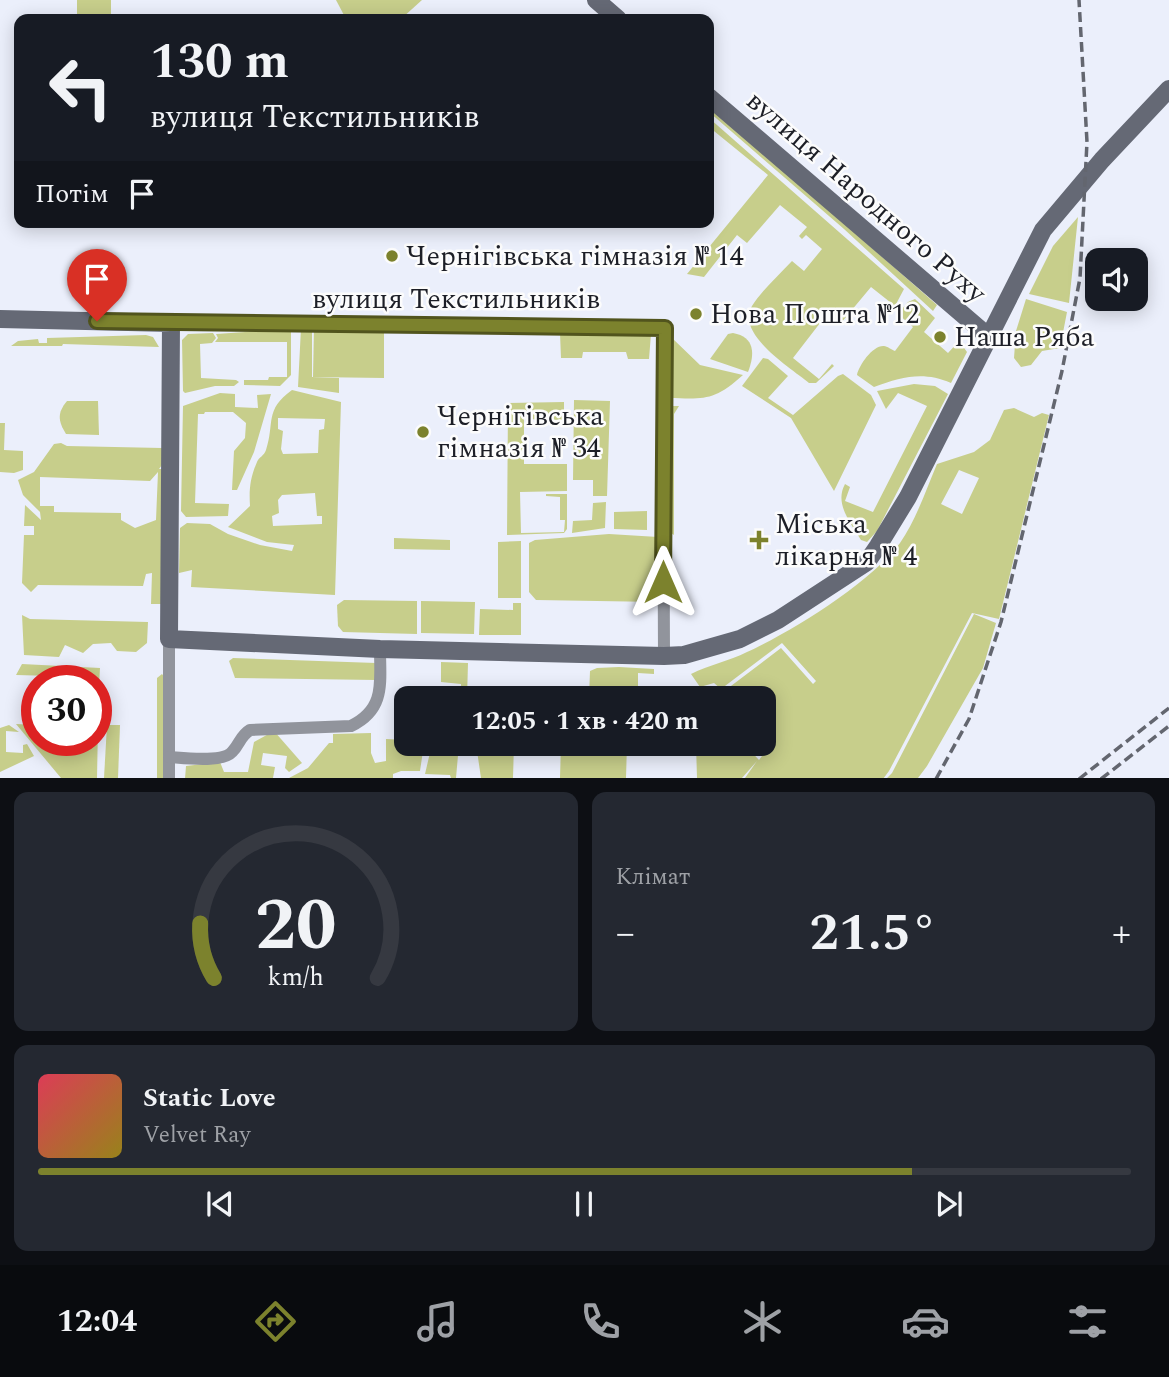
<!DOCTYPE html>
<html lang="uk">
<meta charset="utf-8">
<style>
:root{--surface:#171b24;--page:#242831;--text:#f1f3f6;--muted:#9ea1a6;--line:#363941;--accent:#7c822d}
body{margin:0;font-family:Spectral,serif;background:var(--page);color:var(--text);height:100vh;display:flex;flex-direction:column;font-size:26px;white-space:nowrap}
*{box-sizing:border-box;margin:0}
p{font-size:23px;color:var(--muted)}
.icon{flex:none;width:38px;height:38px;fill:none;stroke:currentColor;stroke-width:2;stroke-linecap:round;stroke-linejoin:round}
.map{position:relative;height:778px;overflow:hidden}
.panel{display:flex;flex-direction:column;gap:14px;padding:14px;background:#0d0f14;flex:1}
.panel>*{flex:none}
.guide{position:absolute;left:14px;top:14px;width:700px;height:214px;border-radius:14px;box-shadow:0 4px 18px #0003;background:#171b24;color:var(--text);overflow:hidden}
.tools{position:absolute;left:1085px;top:248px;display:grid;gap:14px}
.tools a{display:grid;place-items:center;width:63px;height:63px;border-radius:14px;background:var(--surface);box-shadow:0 4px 18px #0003;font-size:35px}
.speed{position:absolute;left:21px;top:665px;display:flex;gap:14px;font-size:35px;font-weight:700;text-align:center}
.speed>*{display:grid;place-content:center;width:91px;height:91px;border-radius:50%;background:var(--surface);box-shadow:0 4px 18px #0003;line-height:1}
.speed .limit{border:10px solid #d22;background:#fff;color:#111}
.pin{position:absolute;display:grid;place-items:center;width:60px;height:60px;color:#fff;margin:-72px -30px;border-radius:50% 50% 50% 0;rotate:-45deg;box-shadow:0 0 7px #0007}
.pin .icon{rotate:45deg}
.me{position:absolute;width:77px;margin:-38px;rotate:0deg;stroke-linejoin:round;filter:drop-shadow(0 0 5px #0008)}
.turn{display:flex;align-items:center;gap:24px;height:147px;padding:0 21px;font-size:32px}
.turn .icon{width:91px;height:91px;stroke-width:2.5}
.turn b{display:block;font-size:49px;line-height:60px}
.then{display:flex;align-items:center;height:66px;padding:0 21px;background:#0003;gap:14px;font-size:26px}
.big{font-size:52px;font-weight:700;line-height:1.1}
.panel .card{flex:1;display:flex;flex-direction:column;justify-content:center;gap:10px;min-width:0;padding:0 24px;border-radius:14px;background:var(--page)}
.panel .dial{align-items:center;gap:0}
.dial svg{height:182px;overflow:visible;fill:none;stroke:var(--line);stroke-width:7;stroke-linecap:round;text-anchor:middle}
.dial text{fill:var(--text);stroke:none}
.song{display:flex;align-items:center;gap:21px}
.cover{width:84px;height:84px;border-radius:10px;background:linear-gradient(135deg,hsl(350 70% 55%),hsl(50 70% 35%))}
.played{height:7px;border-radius:4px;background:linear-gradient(90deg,var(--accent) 80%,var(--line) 80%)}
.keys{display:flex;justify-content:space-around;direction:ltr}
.heat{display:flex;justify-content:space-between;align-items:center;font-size:38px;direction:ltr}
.panel .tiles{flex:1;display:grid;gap:14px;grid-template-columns:1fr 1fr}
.card:last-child{grid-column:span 2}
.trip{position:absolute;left:394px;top:686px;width:382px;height:70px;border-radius:14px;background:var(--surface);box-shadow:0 4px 18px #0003;font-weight:700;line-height:70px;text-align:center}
.menu{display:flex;height:112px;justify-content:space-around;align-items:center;background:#090b0e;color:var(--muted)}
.menu .icon{width:49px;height:49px}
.menu .current{color:var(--accent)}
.menu b{font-size:32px;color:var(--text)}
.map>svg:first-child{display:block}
.green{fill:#c7ce8b;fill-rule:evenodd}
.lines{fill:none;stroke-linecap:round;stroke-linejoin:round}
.street{stroke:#91949c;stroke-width:12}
.secondary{stroke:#656975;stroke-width:18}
.rail{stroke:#63666f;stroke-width:3.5;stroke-dasharray:10 5;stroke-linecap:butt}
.route-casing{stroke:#51541d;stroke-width:18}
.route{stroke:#7c822d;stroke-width:12}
.poi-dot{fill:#7c822d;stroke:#fcfcfc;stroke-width:2.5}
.labels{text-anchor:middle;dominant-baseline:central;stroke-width:5;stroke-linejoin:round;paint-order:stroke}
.street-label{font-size:28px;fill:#1d1f27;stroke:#fcfcfc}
.poi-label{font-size:28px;fill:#1d1f27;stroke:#fcfcfc;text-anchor:start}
</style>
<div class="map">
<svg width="1169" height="779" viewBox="0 0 1169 779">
<rect width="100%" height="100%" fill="#ebeffb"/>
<g class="green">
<rect x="77" y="0" width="34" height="19"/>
<polygon points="336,0 422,0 401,19 346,19"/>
<polygon points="709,105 937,305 933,311 844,229 709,112"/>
<path d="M709,118l195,171 -9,17 -24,-19 -30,36 -14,-9 -34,44 26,21 13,-15 2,2 -18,17h-7c-18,-15 -74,-49 -57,-77 10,-16 27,-31 40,-45l12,10 18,-22 -16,-14 -4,4 -3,-3 8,-9 -27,-22 -33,38 -10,-8 -33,42 -17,-3 81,-99 -59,-48z"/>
<polygon points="1078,217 1069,303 1029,294 1053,246"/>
<path d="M915,299l20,19 -11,14 24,21 11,-12 8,11 -16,31c-28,-12 -49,-6 -77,4l-17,-12c2,-10 16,-30 27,-29 3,0 8,4 11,5l18,-24 -15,-13 10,-12z"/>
<polygon points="1026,299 1067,312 1060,348 1042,351 1031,365 1021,367 1014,358 1016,331"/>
<polygon points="301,328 312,329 312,377 339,378 339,393 298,387"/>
<polygon points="314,328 384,329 384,378 313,377"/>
<polygon points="291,329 291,375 280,386 244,385 244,380 268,380 269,377 287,377 287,342 215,342 218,338 216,334"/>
<polygon points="213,333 216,338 212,343 200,344 201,378 236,380 239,382 234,386 215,386 185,393 183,391 182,340 188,334"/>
<polygon points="560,333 651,334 649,359 628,359 626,352 583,352 582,358 561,358"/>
<path d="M733,333c22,4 22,21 15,39l-38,-13 18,-25z"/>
<polygon points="146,335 153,337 159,347 63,344 62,346 11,346 18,341 38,339 39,343 47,343 47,338"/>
<path d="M672,338l28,27 43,10c-29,26 -38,24 -74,23l-1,-59z"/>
<polygon points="763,358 768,359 788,376 768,398 793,415 838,376 843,374 871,395 876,405 834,491 791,418 742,386"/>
<path d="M914,384l21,2 13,8 -71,137 -10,11 -6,-2c-10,-17 -27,-36 -16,-56l5,3 -5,14 28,11 54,-106 -29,-13 -12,16 -9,-18z"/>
<path d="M292,390l49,12 -6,193 -144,-8 1,-17 -13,3 1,-45 7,-5 23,1 18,10 32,11 32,6 2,-6 -27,-3 -39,-15 22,-21c-1,-16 0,-28 7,-44 2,-5 7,-6 9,-12 9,-27 -2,-40 26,-60zM278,418l47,1 -1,10 -5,1 -1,23 -35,1 -2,-5 2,-18 -5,-2zM315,493l2,23h5v8l-49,2 -1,-10 7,-3 -1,-13 4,-5z"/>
<polygon points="220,393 235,394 235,407 258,408 257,395 271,394 254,452 237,490 232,490 234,451 245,438 246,423 233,412 205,412 204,414 198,414 195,503 229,504 228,516 186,517 181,511 183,406"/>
<polygon points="574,400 610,401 607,496 593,496 593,480 573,480"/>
<path d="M67,401h31l1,34 -33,-1c-8,-13 -9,-21 1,-33z"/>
<polygon points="564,402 564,420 524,419 524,464 567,464 567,491 520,492 521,533 564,532 565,520 560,520 560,497 546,496 546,494 567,494 567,529 564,533 507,535 508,403"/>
<polygon points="669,406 679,406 674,414 674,535 668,531 667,408"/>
<path d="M1014,408l20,9 8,-4 7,2 -50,204 -27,-6 -83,158 -6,8 -138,-1 12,-17 -15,17h-45l-1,-34h48l15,16 9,-12 -5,-7v-43l-34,-1 -6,-5 58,-44 32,36 3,-3 -34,-38 -61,46 -7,-6 -14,4 -9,-13c18,-9 38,-13 56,-22 46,-21 123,-69 153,-109 16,-23 26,-53 37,-79l37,-12 16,-12 14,-30zM959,470l20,8 -17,36 -21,-10z"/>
<polygon points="0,423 5,423 4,450 23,451 23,470 14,473 0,472"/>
<path d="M61,443l6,3 95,2v17l-3,4h5l-3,135h-10l1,-31 -6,1 -3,12 -105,-1 -7,7 -9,-9 2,-48h10v-9h-10l1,-21 16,15 -1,-8 -17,-17 -5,-15 16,-8 20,-28zM158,472l-2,48 -21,8 -14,-8v-7l-67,-1v-6h-14v-29l110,4z"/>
<polygon points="606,502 605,528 572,533 573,521 592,520 593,503"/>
<polygon points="647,511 647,530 614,529 614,512"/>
<polygon points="609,534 658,537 658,602 536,600 529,592 529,543 535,540"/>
<polygon points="394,538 450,540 450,550 394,549"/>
<polygon points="521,541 521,598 498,598 498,542"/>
<polygon points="344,600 417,601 417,634 343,632 338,626 337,605"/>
<polygon points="421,601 475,602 474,634 421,633"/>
<polygon points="513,603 521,603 521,635 479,635 480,609 513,610"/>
<polygon points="974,614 996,623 983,668 927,766 918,778 887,778 892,773"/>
<polygon points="22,615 30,619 148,622 147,643 136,652 117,651 111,643 93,644 83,653 65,645 59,657 24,655"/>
<polygon points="233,658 376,663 376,680 235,678 229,661"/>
<polygon points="441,662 468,663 467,698 461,698 461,684 441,682"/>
<polygon points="22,664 100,668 98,703 96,705 96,681 91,681 91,677 16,675"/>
<polygon points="619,667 654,669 654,674 638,673 638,698 589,698 590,671 597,668"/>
<polygon points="162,674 165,678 165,778 157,779 157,678"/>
<polygon points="16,724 37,725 37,740 96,740 96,726 98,726 97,778 61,778"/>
<polygon points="9,725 19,732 6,731 6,752 23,753 23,745 27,744 34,756 0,772 0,728"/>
<polygon points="107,725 120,725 118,778 104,778"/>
<polygon points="274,731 302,763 289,772 285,768 287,756 263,753 261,765 275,767 273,778 185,779 186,766 220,762 224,772 248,772 254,742"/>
<polygon points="371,733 371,753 375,763 386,761 386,739 406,740 406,744 424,744 420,771 401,771 393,774 393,778 289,778 308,768 329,743 333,743 333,734"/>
<polygon points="432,744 459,744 456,778 451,778 450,775 425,774"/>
<polygon points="476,744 514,744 513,778 481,778"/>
<polygon points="561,744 627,744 626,778 560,778"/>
</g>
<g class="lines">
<g class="street">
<polyline points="171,323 665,328 663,401 664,656"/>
<polyline points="169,639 169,779"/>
<path d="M169,757c15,1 53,6 63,-5 8,-8 8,-16 18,-22l101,-4c35,-17 29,-44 29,-77"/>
</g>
<g class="secondary">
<polyline points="596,0 618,19"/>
<polyline points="709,97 989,337"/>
<polyline points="0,319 171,323 169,639 380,649 664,656 684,655 740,639 778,620 867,562 878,546 908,497 1043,230 1102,160 1169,89"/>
</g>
<g class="rail">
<polyline points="936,779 969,719 1001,622 1062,371 1080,278 1087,142 1079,0"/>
<polyline points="1079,779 1169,708"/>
<polyline points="1101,779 1169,726"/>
</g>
</g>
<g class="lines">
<g class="route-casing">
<polyline id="route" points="97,321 665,328 663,582"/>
</g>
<use href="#route" class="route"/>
</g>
<g class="poi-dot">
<circle cx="392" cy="256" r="7"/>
<circle cx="696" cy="314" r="7"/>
<circle cx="940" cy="337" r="7"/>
<circle cx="423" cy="432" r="7"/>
<path d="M755.5 529.5h7v7h7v7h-7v7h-7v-7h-7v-7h7z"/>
</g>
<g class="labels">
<g class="street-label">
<text transform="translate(866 197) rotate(41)">вулиця Народного Руху</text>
<text x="456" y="299">вулиця Текстильників</text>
</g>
<g class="poi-label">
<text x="406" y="256">Чернігівська гімназія № 14</text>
<text x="710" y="314">Нова Пошта №12</text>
<text x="954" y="337">Наша Ряба</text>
<text x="437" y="416">Чернігівська<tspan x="437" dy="32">гімназія № 34</tspan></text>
<text x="775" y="524">Міська<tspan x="775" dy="32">лікарня № 4</tspan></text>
</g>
</g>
</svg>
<div class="tools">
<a><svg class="icon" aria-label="sound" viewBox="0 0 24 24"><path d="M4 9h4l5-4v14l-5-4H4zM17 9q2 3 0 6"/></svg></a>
</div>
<div class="speed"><div class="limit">30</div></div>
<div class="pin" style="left:97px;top:321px;background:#d93025"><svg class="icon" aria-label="arrive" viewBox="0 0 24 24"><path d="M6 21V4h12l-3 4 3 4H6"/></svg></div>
<svg class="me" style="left:663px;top:582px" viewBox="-20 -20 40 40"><path d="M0-17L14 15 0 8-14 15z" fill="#7c822d" stroke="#fff" stroke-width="4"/></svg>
<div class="trip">12:05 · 1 хв · 420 m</div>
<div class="guide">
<div class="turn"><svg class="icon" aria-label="left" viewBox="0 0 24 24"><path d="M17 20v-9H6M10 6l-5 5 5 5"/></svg><div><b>130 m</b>вулиця Текстильників</div></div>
<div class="then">Потім<svg class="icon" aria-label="arrive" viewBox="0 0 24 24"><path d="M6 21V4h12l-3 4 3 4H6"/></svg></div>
</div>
</div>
<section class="panel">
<div class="tiles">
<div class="card dial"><svg viewBox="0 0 100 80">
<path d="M14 69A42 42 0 1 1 86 69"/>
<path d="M14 69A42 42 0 0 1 8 45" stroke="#7c822d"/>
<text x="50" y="56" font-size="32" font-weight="700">20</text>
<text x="50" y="72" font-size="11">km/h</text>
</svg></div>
<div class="card"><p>Клімат</p>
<div class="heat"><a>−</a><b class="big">21.5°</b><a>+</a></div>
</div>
<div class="card">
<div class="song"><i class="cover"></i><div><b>Static Love</b><p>Velvet Ray</p></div></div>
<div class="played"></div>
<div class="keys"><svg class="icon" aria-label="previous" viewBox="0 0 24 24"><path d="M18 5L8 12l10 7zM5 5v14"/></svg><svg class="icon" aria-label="pause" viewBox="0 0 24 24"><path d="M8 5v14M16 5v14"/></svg><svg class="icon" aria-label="next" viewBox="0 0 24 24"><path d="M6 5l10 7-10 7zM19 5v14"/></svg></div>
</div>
</div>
</section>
<nav class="menu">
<b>12:04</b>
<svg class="icon current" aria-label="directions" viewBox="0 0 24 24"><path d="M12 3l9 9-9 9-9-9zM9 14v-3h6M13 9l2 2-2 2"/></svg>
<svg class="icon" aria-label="music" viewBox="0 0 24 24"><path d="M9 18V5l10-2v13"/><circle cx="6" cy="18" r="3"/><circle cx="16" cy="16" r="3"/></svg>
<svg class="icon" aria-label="phone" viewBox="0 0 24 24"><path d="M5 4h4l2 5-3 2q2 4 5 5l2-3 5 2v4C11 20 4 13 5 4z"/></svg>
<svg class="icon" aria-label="climate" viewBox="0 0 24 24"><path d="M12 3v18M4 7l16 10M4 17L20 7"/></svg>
<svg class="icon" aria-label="car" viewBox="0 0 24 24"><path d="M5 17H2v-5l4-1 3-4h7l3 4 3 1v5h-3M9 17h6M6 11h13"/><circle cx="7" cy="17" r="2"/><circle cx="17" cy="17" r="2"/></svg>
<svg class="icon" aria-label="filters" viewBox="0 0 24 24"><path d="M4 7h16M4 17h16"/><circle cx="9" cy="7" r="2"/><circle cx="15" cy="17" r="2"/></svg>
</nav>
